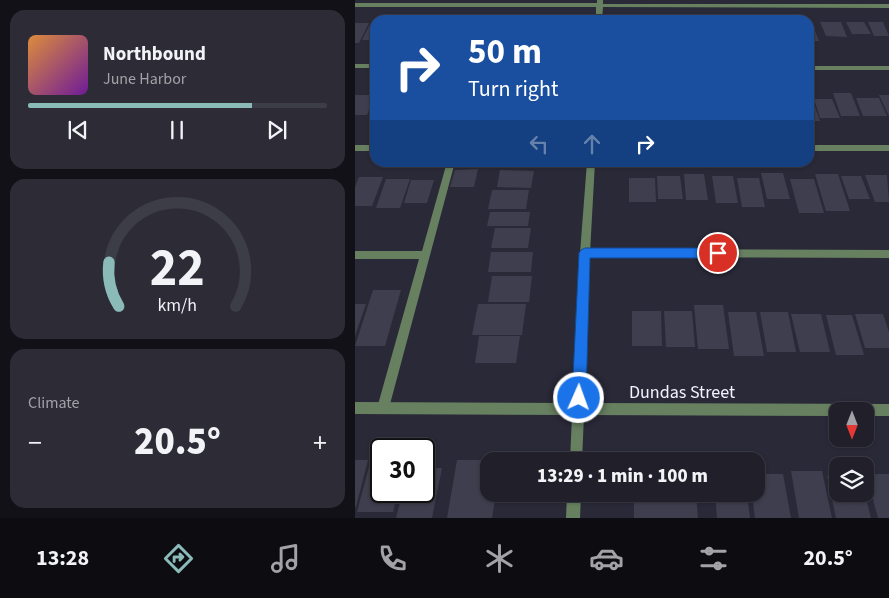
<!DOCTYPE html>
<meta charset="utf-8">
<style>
:root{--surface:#201f2a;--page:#2d2c36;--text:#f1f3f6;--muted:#a2a2a8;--line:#3d3d47;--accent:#8bbbb9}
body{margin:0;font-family:"Source Sans 3",sans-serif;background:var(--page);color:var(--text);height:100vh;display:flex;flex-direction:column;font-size:19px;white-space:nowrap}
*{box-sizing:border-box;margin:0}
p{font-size:16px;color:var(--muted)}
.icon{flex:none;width:28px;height:28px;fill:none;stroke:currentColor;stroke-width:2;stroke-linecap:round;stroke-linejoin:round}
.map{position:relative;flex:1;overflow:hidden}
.sheet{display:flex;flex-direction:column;gap:10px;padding:10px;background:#121117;width:355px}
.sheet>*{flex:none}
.banner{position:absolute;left:15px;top:15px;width:444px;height:152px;border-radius:15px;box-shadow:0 1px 4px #0004,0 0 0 1px var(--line);background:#1a4fa0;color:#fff;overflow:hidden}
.needle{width:32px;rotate:180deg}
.fabs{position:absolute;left:474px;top:402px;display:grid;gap:10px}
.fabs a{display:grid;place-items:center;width:45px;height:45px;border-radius:10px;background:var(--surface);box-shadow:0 1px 4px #0004,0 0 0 1px var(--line);font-size:25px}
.speed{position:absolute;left:15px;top:438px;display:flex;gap:10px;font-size:25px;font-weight:700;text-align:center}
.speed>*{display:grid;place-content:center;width:65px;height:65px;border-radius:50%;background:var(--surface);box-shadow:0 1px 4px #0004,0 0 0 1px var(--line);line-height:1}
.speed .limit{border:2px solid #111;border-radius:8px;background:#fff;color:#111}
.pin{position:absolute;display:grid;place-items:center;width:42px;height:42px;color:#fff;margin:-21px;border:2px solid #fff;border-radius:50%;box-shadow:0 1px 5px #0007}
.me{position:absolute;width:55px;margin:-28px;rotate:2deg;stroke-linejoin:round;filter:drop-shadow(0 0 4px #0008)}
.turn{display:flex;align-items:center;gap:18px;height:105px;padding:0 15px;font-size:22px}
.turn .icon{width:65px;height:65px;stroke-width:2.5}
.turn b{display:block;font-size:35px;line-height:42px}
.lanes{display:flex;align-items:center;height:48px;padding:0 15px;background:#0003;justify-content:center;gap:25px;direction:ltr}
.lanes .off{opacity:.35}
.big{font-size:38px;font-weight:800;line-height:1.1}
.sheet .card{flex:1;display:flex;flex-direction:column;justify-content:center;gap:8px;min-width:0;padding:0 18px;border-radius:15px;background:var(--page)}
.sheet .dial{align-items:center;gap:0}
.dial svg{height:130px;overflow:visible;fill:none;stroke:var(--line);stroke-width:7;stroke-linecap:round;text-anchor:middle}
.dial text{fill:var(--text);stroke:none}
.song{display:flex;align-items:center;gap:15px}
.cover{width:60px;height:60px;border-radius:8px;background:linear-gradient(135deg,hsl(30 70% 55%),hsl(280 70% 35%))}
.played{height:5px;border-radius:2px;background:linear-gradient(90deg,var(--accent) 75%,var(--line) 75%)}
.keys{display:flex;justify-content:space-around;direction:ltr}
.heat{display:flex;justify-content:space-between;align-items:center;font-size:28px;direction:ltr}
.trip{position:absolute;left:125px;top:452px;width:285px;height:50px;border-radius:15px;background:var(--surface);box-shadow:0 1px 4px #0004,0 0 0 1px var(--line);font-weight:800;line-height:50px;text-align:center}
.menu{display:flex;height:80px;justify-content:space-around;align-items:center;background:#0d0c11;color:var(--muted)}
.menu .icon{width:35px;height:35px}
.menu .on{color:var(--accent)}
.menu b{font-size:22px;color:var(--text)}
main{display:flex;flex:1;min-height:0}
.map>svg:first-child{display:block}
.building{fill:#3f3e4e}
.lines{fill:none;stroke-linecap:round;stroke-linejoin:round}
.service{fill:#678060;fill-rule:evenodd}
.minor{fill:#678060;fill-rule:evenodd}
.route{fill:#1a73e8;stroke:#114b97}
.labels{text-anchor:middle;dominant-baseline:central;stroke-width:5;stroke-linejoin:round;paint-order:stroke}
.near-street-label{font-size:18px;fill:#f3f3fd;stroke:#2a2938}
</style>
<main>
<section class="sheet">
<div class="card">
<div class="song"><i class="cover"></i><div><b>Northbound</b><p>June Harbor</p></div></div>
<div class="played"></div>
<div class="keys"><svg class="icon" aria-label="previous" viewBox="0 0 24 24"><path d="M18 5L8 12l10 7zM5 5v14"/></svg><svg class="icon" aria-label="pause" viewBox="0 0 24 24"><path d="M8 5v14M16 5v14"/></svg><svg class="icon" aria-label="next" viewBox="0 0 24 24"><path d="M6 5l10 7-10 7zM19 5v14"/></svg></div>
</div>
<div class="card dial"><svg viewBox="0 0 100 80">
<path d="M14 69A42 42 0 1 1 86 69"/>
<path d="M14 69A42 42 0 0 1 8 42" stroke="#8bbbb9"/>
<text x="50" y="56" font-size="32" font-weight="700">22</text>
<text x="50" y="72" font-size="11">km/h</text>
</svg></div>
<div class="card"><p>Climate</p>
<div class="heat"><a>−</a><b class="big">20.5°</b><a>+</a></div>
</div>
</section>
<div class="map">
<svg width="534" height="518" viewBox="0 0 534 518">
<rect width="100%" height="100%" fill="#2a2938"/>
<g class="building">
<polygon points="465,22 486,22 492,37 471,36"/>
<polygon points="491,22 509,22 516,34 497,34"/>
<polygon points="513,22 528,22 534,36 519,36"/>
<polygon points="0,23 14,23 4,43 0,43"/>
<polygon points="454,23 457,23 464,41 454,41"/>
<polygon points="15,24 20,24 20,40 7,40"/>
<polygon points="478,93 496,93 505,116 486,116"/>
<polygon points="0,95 20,95 12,115 0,115"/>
<polygon points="454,95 456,95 465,121 454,121"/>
<polygon points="524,95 534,95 534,116"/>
<polygon points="501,98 524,98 532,116 508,116"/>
<polygon points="459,99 477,99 485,118 465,118"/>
<polygon points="123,169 119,187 95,187 100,170"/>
<polygon points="145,170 179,171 176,188 142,187"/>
<polygon points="406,173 428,173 435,199 412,199"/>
<polygon points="329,174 349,174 353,200 331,200"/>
<polygon points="460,174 483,174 495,211 471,211"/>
<polygon points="510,175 532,175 534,202 520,202"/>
<polygon points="302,176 325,176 328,199 303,199"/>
<polygon points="357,176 378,176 383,203 361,203"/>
<polygon points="486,176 506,176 515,199 494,199"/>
<polygon points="4,177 28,177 17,206 0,206 0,187"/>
<polygon points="274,178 300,178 301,202 274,202"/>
<polygon points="382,178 404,178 410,207 387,207"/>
<polygon points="31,179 55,179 45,208 21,208"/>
<polygon points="435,179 459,179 469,213 444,213"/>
<polygon points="56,180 79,180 72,203 49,203"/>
<polygon points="137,190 174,190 171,209 133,209"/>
<polygon points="135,212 175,212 173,226 132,226"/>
<polygon points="140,228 176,228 173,248 136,248"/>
<polygon points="136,252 178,252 176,272 133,272"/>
<polygon points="137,276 177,276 174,302 133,302"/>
<polygon points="18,290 46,290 30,346 0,346"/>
<polygon points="0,304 11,304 0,336"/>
<polygon points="123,304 171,304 167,335 117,335"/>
<polygon points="339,305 368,305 374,349 343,349"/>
<polygon points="277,311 306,311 307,346 277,346"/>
<polygon points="309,311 337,311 340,347 311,347"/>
<polygon points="373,312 401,312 409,356 379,356"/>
<polygon points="405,312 433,312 441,352 412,352"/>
<polygon points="436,314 466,314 475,352 445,352"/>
<polygon points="500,314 528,314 534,332 534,348 510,348"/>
<polygon points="471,315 497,315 509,355 481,355"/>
<polygon points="124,336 165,336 161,363 120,363"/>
<polygon points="0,460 13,460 1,507 0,507"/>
<polygon points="102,460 134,460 134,494 141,494 137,518 92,518"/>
<polygon points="15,463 26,463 26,491 43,491 38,512 2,512"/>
<polygon points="69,468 87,468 77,518 41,518 48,491 69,491"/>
<polygon points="436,471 467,471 477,518 444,518"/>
<polygon points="401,474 428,474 436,518 400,518 397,494 401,494"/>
<polygon points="511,474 534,474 534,518 523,518"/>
<polygon points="472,476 482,476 482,494 510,494 516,518 481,518"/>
<polygon points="279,494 341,494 343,518 279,518"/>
<polygon points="360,494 392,494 395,518 362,518"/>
</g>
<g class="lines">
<g class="service">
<rect x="0" y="64" width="20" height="4"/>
<rect x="454" y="66" width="80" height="4"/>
<polygon points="92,162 100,162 34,408 32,412 28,414 24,412 22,408 64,259 0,259 0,251 67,251"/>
<polygon points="230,249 534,250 534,258 230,257 226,256 225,253 226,250"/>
</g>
<g class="minor">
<polygon points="242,0 248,0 248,4 534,4 534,8 248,7 247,20 241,20 241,7 0,7 0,3 242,3"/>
<rect x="0" y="145" width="20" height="6"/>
<rect x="454" y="145" width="80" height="6"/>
<polygon points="232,162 240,162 235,253 230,403 534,404 534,416 510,416 510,411 482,411 482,416 229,415 227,461 215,461 217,415 0,414 0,402 218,403 225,253"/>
<polygon points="212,494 226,494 225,518 211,518"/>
</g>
</g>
<polygon class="route" points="230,248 363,248 367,250 369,253 367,256 363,258 235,258 231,398 229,403 224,405 219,403 217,398 224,253 226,250"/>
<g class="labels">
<g class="near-street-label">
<text x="327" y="392">Dundas Street</text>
</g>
</g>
</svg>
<div class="fabs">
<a><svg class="needle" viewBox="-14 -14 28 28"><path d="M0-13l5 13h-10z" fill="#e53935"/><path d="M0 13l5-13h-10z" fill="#a2a2a8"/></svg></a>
<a><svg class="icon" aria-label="layers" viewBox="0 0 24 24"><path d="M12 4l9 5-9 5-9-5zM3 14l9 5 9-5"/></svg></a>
</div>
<div class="speed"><div class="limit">30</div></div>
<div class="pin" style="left:363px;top:253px;background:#d93025"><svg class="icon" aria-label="arrive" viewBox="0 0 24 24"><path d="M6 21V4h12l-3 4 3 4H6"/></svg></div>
<svg class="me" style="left:224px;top:398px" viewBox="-20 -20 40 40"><circle r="17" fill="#1a73e8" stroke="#fff" stroke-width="3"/><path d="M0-11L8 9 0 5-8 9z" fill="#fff"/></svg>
<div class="trip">13:29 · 1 min · 100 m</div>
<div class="banner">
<div class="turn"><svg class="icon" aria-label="right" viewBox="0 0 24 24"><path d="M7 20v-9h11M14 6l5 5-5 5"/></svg><div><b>50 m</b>Turn right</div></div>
<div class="lanes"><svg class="icon off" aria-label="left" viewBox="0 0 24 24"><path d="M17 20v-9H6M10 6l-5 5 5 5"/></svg><svg class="icon off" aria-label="ahead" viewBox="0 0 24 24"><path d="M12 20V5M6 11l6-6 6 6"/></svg><svg class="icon" aria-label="right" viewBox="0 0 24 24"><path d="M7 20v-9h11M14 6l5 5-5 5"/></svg></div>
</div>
</div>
</main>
<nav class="menu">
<b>13:28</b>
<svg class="icon on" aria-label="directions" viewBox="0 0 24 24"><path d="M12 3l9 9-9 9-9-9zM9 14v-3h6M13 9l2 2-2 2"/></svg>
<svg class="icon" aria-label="music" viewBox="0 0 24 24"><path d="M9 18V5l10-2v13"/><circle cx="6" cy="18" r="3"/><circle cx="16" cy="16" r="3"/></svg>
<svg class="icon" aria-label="phone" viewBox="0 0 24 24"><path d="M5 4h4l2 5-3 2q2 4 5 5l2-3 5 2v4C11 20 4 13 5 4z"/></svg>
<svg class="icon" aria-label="climate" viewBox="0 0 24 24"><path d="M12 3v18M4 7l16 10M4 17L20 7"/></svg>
<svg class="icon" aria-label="car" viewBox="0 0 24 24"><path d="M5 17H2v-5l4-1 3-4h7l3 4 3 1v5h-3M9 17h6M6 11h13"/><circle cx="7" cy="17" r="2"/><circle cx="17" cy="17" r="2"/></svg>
<svg class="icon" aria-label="filters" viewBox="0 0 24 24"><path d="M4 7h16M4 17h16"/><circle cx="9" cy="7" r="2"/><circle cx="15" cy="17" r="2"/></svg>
<b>20.5°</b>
</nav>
